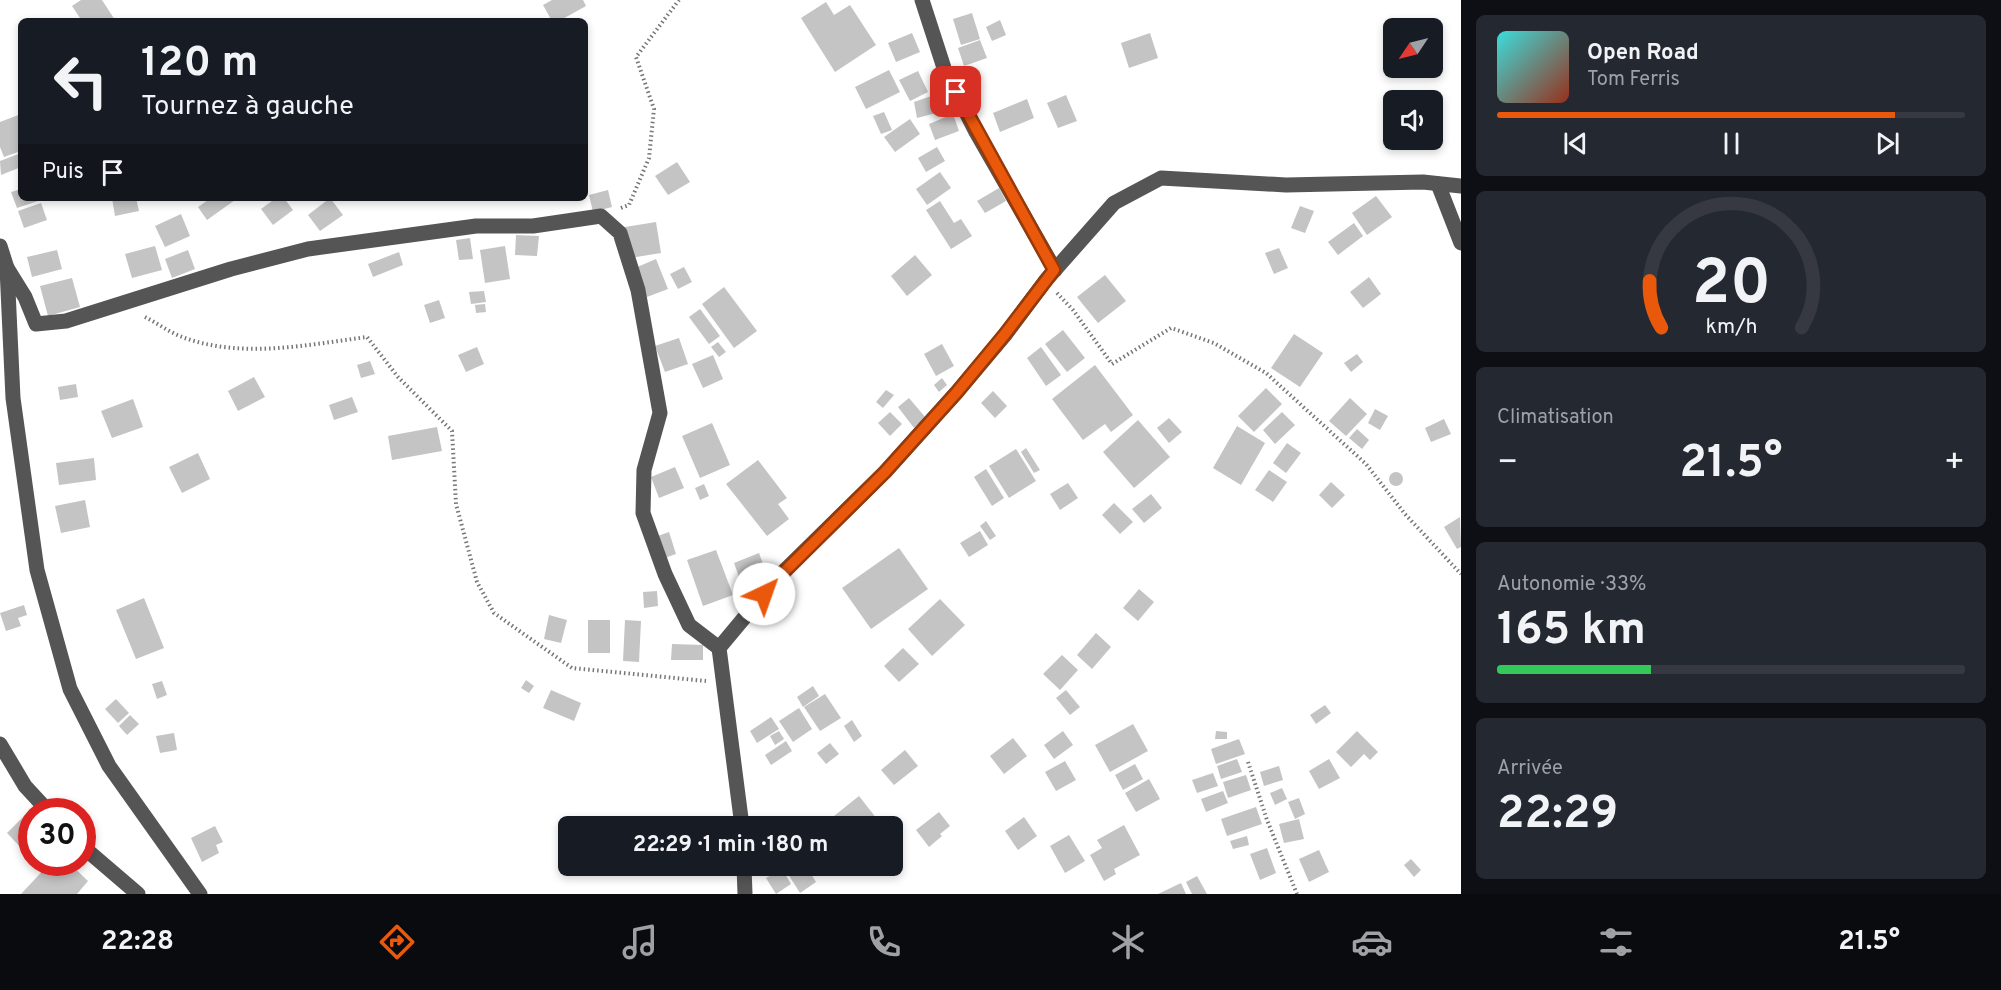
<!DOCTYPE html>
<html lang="fr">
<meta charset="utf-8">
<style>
:root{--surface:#171b24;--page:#242831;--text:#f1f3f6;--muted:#9ea1a6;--line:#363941;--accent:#ea580c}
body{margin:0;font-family:Overpass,sans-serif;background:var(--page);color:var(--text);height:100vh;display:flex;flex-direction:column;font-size:22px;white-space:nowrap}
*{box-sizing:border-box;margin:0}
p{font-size:20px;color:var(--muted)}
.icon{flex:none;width:33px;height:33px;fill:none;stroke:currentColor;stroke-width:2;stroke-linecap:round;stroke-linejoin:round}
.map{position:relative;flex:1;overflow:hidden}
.drawer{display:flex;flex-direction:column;gap:15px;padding:15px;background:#0d0f14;width:540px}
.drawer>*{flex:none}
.hud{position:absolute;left:18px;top:18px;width:570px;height:183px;border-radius:9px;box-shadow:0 3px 9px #0003;background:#171b24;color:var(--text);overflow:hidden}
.needle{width:39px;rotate:235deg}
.tools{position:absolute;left:1383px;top:18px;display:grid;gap:12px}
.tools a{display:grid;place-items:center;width:60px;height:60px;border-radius:9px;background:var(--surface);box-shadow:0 3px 9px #0003;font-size:30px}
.speed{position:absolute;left:18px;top:798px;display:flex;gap:12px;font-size:30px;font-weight:700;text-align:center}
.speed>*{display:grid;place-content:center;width:78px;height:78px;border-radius:50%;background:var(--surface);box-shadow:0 3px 9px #0003;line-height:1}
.speed .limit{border:9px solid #d22;background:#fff;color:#111}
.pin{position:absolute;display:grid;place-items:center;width:51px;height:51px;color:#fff;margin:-26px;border-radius:12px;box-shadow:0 3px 9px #0006}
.me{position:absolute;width:66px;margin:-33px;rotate:42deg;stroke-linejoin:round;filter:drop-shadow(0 0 4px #0008)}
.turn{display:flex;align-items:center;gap:21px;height:126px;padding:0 24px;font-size:27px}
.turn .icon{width:78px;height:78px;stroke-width:2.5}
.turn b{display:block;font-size:42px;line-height:51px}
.then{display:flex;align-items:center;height:57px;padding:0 24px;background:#0003;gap:12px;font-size:22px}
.big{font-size:45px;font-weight:700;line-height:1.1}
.drawer .widget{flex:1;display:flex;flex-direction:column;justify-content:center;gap:9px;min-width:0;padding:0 21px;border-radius:9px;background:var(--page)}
.drawer .dial{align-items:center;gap:0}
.dial svg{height:156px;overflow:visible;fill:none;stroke:var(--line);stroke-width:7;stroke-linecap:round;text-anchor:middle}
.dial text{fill:var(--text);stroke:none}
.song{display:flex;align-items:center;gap:18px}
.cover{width:72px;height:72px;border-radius:9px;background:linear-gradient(135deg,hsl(180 70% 55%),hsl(10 70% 35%))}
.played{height:6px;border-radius:3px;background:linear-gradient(90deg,var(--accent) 85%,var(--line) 85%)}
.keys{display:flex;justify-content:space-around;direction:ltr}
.heat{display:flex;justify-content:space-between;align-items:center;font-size:33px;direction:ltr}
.charge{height:9px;border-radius:4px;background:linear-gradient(90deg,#34c759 33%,var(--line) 0)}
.trip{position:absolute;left:558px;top:816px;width:345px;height:60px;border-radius:9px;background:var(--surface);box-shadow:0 3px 9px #0003;font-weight:700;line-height:60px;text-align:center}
.tabs{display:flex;height:96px;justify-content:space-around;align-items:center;background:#090b0e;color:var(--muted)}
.tabs .icon{width:42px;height:42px}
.tabs .on{color:var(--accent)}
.tabs b{font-size:27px;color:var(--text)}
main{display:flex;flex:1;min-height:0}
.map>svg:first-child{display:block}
.building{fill:#c4c4c4}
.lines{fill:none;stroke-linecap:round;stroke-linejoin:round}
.path{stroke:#777;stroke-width:4;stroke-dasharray:1.5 3;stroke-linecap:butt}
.minor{stroke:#555;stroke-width:15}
.route-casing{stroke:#983908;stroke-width:15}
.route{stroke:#ea580c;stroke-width:10}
</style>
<main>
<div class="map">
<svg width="1461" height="894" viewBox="0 0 1461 894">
<rect width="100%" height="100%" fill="#fff"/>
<g class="building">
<polygon points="81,0 102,0 115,20 82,21 72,6"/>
<polygon points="552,0 583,0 586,6 559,21 552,21 543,5"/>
<polygon points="826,2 834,15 850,5 876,45 835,72 801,18"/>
<polygon points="972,13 980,39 961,45 953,19"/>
<polygon points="1000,20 1006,35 992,41 986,27"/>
<polygon points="912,33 920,52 896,62 888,43"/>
<polygon points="1150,33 1158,58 1129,68 1121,43"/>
<polygon points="980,40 987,58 964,66 958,48"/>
<polygon points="889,70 900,92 866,109 855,87"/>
<polygon points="918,71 928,92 910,101 899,80"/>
<polygon points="940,93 944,111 917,118 914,102"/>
<polygon points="1066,95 1077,121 1058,128 1047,103"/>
<polygon points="1027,99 1034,118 1000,132 993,113"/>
<polygon points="884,112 892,130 881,134 873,116"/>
<polygon points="21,114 21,151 4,157 0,147 0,122"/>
<polygon points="953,114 959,131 935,140 929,124"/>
<polygon points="910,119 920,134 895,152 884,137"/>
<polygon points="937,147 945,161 926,172 918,158"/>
<polygon points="21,153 21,167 1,175 0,161"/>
<polygon points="677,162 690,182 668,195 655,176"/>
<polygon points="940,172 951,188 927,205 916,189"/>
<polygon points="999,188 1006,201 985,213 977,201"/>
<polygon points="21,189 21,198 40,198 41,200 17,208 11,192"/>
<polygon points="608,190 612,207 593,212 589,195"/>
<polygon points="1376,196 1392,217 1367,235 1352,213"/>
<polygon points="112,198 136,198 139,211 115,216"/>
<polygon points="211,198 234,198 235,200 207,220 198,207"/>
<polygon points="276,198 284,198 293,210 273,225 261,209"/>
<polygon points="330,198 343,215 320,231 308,215"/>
<polygon points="940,201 954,223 961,219 972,236 951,249 926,210"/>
<polygon points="41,203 47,220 24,228 18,211"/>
<polygon points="1300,206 1314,211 1305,233 1291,228"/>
<polygon points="181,214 190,236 165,247 155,226"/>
<polygon points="656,222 661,253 630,258 625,227"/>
<polygon points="1354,223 1363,236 1338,255 1328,242"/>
<polygon points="516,235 539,236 537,256 515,255"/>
<polygon points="470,238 473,259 459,260 456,240"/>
<polygon points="155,246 162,270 132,278 125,254"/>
<polygon points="505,246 510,279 485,283 480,250"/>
<polygon points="1279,248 1288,268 1274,274 1265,253"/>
<polygon points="57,250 62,269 32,277 27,257"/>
<polygon points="188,250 195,269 172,278 165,259"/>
<polygon points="399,252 403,265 373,277 368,264"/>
<polygon points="915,255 932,275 907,296 891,276"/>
<polygon points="656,259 668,289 647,297 635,268"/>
<polygon points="684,267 692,282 678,289 670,274"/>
<polygon points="1105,275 1126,301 1098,323 1077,297"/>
<polygon points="1369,277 1381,294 1363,308 1350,292"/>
<polygon points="72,278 80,307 48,316 40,286"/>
<polygon points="724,287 757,331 734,348 702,304"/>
<polygon points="484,291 486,302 471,304 469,292"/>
<polygon points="439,300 445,318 430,323 424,305"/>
<polygon points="485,304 486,312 476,313 475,305"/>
<polygon points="700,309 720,336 709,344 689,317"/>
<polygon points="1063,330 1085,358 1067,372 1045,344"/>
<polygon points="1294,334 1323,353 1300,387 1271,368"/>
<polygon points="679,338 688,364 665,372 655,346"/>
<polygon points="718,342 726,352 719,357 711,347"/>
<polygon points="942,344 954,366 936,376 924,354"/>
<polygon points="477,347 484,364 466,372 458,355"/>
<polygon points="1041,347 1061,375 1046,386 1027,358"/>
<polygon points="1357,354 1363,362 1351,372 1344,363"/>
<polygon points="713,355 723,379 703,388 692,364"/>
<polygon points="370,361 375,374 361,378 357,365"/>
<polygon points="1095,365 1133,415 1111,432 1105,424 1083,440 1052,399"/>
<polygon points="254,377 265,397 238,411 228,391"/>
<polygon points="942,378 947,385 939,392 934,385"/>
<polygon points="76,384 78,397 60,400 58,387"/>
<polygon points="1266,388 1282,404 1254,432 1238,416"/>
<polygon points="886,390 894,395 883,408 876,402"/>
<polygon points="993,391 1007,406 995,418 981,403"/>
<polygon points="352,397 358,412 334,420 329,405"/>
<polygon points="909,398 926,418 914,428 898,407"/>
<polygon points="1350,398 1367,414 1346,436 1329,421"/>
<polygon points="133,399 143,427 112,438 101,411"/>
<polygon points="1375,409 1388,416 1380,430 1368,423"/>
<polygon points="890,412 902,424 890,436 878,423"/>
<polygon points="1282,412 1295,425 1275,444 1263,430"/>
<polygon points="1169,418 1182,432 1169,443 1157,428"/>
<polygon points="1444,419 1451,434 1431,442 1425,428"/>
<polygon points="1138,420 1170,457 1134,488 1103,452"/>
<polygon points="712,423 730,465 700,478 682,436"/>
<polygon points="1237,426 1265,443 1241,485 1213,468"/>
<polygon points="437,427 442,451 392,460 388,436"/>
<polygon points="1357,429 1369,440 1362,449 1349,438"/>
<polygon points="1287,443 1301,453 1286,473 1273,463"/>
<polygon points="1026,448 1040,470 1034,473 1021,452"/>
<polygon points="1016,449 1036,481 1009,498 989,466"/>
<polygon points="198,453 210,479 182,493 169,467"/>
<polygon points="94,458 96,480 59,485 56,463"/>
<polygon points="758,460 787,498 778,504 789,519 767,536 726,484"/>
<polygon points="675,467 684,488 659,498 651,477"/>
<polygon points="986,469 1004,498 992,506 974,477"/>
<polygon points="1269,470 1287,482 1273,502 1255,490"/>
<circle cx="1396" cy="479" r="7"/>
<polygon points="1331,482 1345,495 1332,508 1319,495"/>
<polygon points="1068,483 1078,498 1060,510 1050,494"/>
<polygon points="704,484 709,496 700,500 695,488"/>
<polygon points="1151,494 1162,508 1144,523 1132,509"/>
<polygon points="85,500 90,527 61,533 55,506"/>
<polygon points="1114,503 1133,522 1120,534 1102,515"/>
<polygon points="1460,517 1461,547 1457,549 1444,527"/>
<polygon points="986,521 996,536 990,540 980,526"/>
<polygon points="980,531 988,545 969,557 960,543"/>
<polygon points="669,532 676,554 662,559 655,537"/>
<polygon points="899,548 928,589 871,629 842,588"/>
<polygon points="716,550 733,595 703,606 687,560"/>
<polygon points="759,553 767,575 742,585 734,563"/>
<polygon points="1139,589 1154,602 1138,621 1123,608"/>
<polygon points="657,591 658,606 644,608 643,592"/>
<polygon points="144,598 164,648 136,659 116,610"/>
<polygon points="940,599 965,625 932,656 908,629"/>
<polygon points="24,605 27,615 18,618 21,626 6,631 0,613"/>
<polygon points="549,615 567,620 561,643 544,639"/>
<rect x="588" y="620" width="22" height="33"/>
<polygon points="625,620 641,621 639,662 623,661"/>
<polygon points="1096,633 1111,647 1092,669 1077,655"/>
<polygon points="672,644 703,645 703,660 671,660"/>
<polygon points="903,648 919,664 899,682 884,666"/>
<polygon points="1062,655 1078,670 1060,690 1043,674"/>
<polygon points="526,680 534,686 529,693 521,688"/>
<polygon points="162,681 167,695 157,699 152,684"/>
<polygon points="813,686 819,696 803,707 797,697"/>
<polygon points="551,690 581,703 574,721 543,708"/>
<polygon points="1066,690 1080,707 1070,715 1056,698"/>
<polygon points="825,694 841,718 820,731 804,707"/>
<polygon points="116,699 129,713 118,723 105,709"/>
<polygon points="1325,705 1331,713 1316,724 1310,715"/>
<polygon points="799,708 812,729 793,742 779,721"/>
<polygon points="130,715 139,724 127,735 119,726"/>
<polygon points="771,717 779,729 757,743 750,731"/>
<polygon points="852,720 862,736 854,742 844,726"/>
<polygon points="1133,724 1148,751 1110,772 1095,745"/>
<polygon points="779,731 784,739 775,745 770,736"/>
<polygon points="1063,731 1073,745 1054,759 1044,745"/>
<polygon points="1216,731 1227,732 1227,739 1215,739"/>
<polygon points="1357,731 1378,752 1370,760 1364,754 1351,767 1336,752"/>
<polygon points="174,733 177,750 160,753 156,736"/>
<polygon points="1013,738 1027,756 1004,774 990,756"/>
<polygon points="1239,739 1245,754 1216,764 1211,749"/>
<polygon points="786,741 792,751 771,765 765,755"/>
<polygon points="830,743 839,754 826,764 817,753"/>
<polygon points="905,750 918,766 894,785 881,770"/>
<polygon points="1237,759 1242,772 1221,779 1217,766"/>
<polygon points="1329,759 1340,778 1319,789 1309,771"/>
<polygon points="1065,761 1076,780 1056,791 1045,772"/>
<polygon points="1135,764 1143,779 1123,790 1115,775"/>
<polygon points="1279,766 1283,780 1264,786 1260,772"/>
<polygon points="1213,773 1218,786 1197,793 1192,780"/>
<polygon points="1246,775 1251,790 1228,798 1223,782"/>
<polygon points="1149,779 1160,799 1136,812 1125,793"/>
<polygon points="1282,788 1287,799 1275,805 1270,793"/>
<polygon points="1223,791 1228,803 1206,812 1201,799"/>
<polygon points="859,796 877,819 868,826 834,826 829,820"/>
<polygon points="1299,798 1305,814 1295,819 1288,802"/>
<polygon points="1256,807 1262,824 1227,836 1221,819"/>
<polygon points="939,812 950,826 940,834 942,836 929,847 916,830"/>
<polygon points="27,813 32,818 32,845 25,852 7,833"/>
<polygon points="1024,817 1037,836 1018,850 1005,831"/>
<polygon points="1299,819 1304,839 1284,843 1279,824"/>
<polygon points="1124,825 1140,855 1114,869 1116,874 1104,881 1090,855 1102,848 1097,840"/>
<polygon points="215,826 223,842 216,845 219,853 202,862 191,838"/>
<polygon points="1069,835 1085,861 1065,873 1050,846"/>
<polygon points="1247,836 1249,845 1233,849 1230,841"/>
<polygon points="1267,848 1276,873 1260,880 1250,854"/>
<polygon points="1319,850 1329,872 1309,882 1299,859"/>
<polygon points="1411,859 1421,870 1414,877 1404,865"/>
<polygon points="51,862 68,862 88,881 77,894 21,894"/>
<polygon points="783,866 806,866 816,882 800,893"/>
<polygon points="782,869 791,884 776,894 766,878"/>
<polygon points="1197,876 1207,894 1192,894 1186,882"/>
<polygon points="1181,883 1186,894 1158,894"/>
</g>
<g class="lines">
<g class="path">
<polyline points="621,208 629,205 649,158 654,109 636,57 679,0"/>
<polyline points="1057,293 1073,310 1112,364 1171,328 1214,343 1266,373 1366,464 1405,514 1461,574"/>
<path d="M145,317c12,6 24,15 37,20 59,22 124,8 185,0l31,40 54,54 4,73 21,78 17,31 78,55 134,13"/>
<polyline points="1248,762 1267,820 1297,894"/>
</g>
<g class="minor">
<polyline points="922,0 945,71 976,132 1055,270"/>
<polyline points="1438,184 1461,243"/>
<polyline points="0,246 7,268 13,398 37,570 70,689 109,766 200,894"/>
<polyline points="7,268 25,297 36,324 66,321 231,269 308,249 476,226 533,226 601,216 620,233 638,290 660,413 644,470 643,513 665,574 689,625 719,648"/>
<polyline points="0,744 25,786 49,812"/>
<polyline points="742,826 719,648 779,576 885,472 957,392 1005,335 1046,280 1114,203 1161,178 1286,185 1423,182 1461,186"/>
<polyline points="82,846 138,894"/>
<polyline points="744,866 745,894"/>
</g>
</g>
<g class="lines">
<g class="route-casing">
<polyline id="route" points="764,594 780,576 885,472 957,392 1005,334 1054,270 956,92"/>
</g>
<use href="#route" class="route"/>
</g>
</svg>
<div class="tools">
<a><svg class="needle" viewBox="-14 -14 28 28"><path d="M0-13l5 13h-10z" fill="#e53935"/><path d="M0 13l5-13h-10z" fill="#9ea1a6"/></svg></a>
<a><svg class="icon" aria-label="sound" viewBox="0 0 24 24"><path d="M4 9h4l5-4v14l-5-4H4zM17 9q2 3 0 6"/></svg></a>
</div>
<div class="speed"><div class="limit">30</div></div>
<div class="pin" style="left:956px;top:92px;background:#d93025"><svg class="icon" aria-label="arrive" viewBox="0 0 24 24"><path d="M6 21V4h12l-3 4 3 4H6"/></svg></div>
<svg class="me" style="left:764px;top:594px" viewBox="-20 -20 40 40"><circle r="19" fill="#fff"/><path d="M0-13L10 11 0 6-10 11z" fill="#ea580c"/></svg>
<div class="trip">22:29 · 1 min · 180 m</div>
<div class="hud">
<div class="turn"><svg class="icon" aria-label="left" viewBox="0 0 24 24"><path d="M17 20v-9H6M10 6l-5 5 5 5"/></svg><div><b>120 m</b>Tournez à gauche</div></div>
<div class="then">Puis<svg class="icon" aria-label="arrive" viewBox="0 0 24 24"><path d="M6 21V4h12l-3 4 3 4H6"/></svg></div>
</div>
</div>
<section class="drawer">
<div class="widget">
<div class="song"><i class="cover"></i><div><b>Open Road</b><p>Tom Ferris</p></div></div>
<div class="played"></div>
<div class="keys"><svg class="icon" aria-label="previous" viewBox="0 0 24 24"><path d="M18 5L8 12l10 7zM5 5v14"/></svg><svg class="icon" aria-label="pause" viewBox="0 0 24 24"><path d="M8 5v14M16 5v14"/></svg><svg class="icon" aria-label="next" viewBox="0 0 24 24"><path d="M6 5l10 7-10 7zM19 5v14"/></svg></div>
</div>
<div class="widget dial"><svg viewBox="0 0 100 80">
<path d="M14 69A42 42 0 1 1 86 69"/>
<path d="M14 69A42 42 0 0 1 8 45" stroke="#ea580c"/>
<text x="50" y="56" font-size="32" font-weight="700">20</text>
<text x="50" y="72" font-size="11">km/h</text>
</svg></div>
<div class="widget"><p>Climatisation</p>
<div class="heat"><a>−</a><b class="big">21.5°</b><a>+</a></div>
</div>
<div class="widget"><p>Autonomie · 33%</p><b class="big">165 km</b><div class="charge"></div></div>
<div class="widget"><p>Arrivée</p><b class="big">22:29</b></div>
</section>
</main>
<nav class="tabs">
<b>22:28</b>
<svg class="icon on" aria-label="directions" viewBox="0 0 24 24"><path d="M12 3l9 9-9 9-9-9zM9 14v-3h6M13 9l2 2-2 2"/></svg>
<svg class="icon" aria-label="music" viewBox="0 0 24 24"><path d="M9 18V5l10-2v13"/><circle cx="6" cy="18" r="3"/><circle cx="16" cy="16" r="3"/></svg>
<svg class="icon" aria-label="phone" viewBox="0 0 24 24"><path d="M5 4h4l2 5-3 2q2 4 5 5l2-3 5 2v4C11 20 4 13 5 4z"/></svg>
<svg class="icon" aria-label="climate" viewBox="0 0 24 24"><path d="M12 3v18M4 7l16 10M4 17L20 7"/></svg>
<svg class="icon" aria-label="car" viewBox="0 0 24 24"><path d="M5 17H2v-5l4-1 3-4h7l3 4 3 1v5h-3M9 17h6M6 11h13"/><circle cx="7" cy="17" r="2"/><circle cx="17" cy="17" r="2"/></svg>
<svg class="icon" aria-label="filters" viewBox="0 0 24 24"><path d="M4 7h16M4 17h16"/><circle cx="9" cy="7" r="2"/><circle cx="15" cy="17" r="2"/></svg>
<b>21.5°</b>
</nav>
